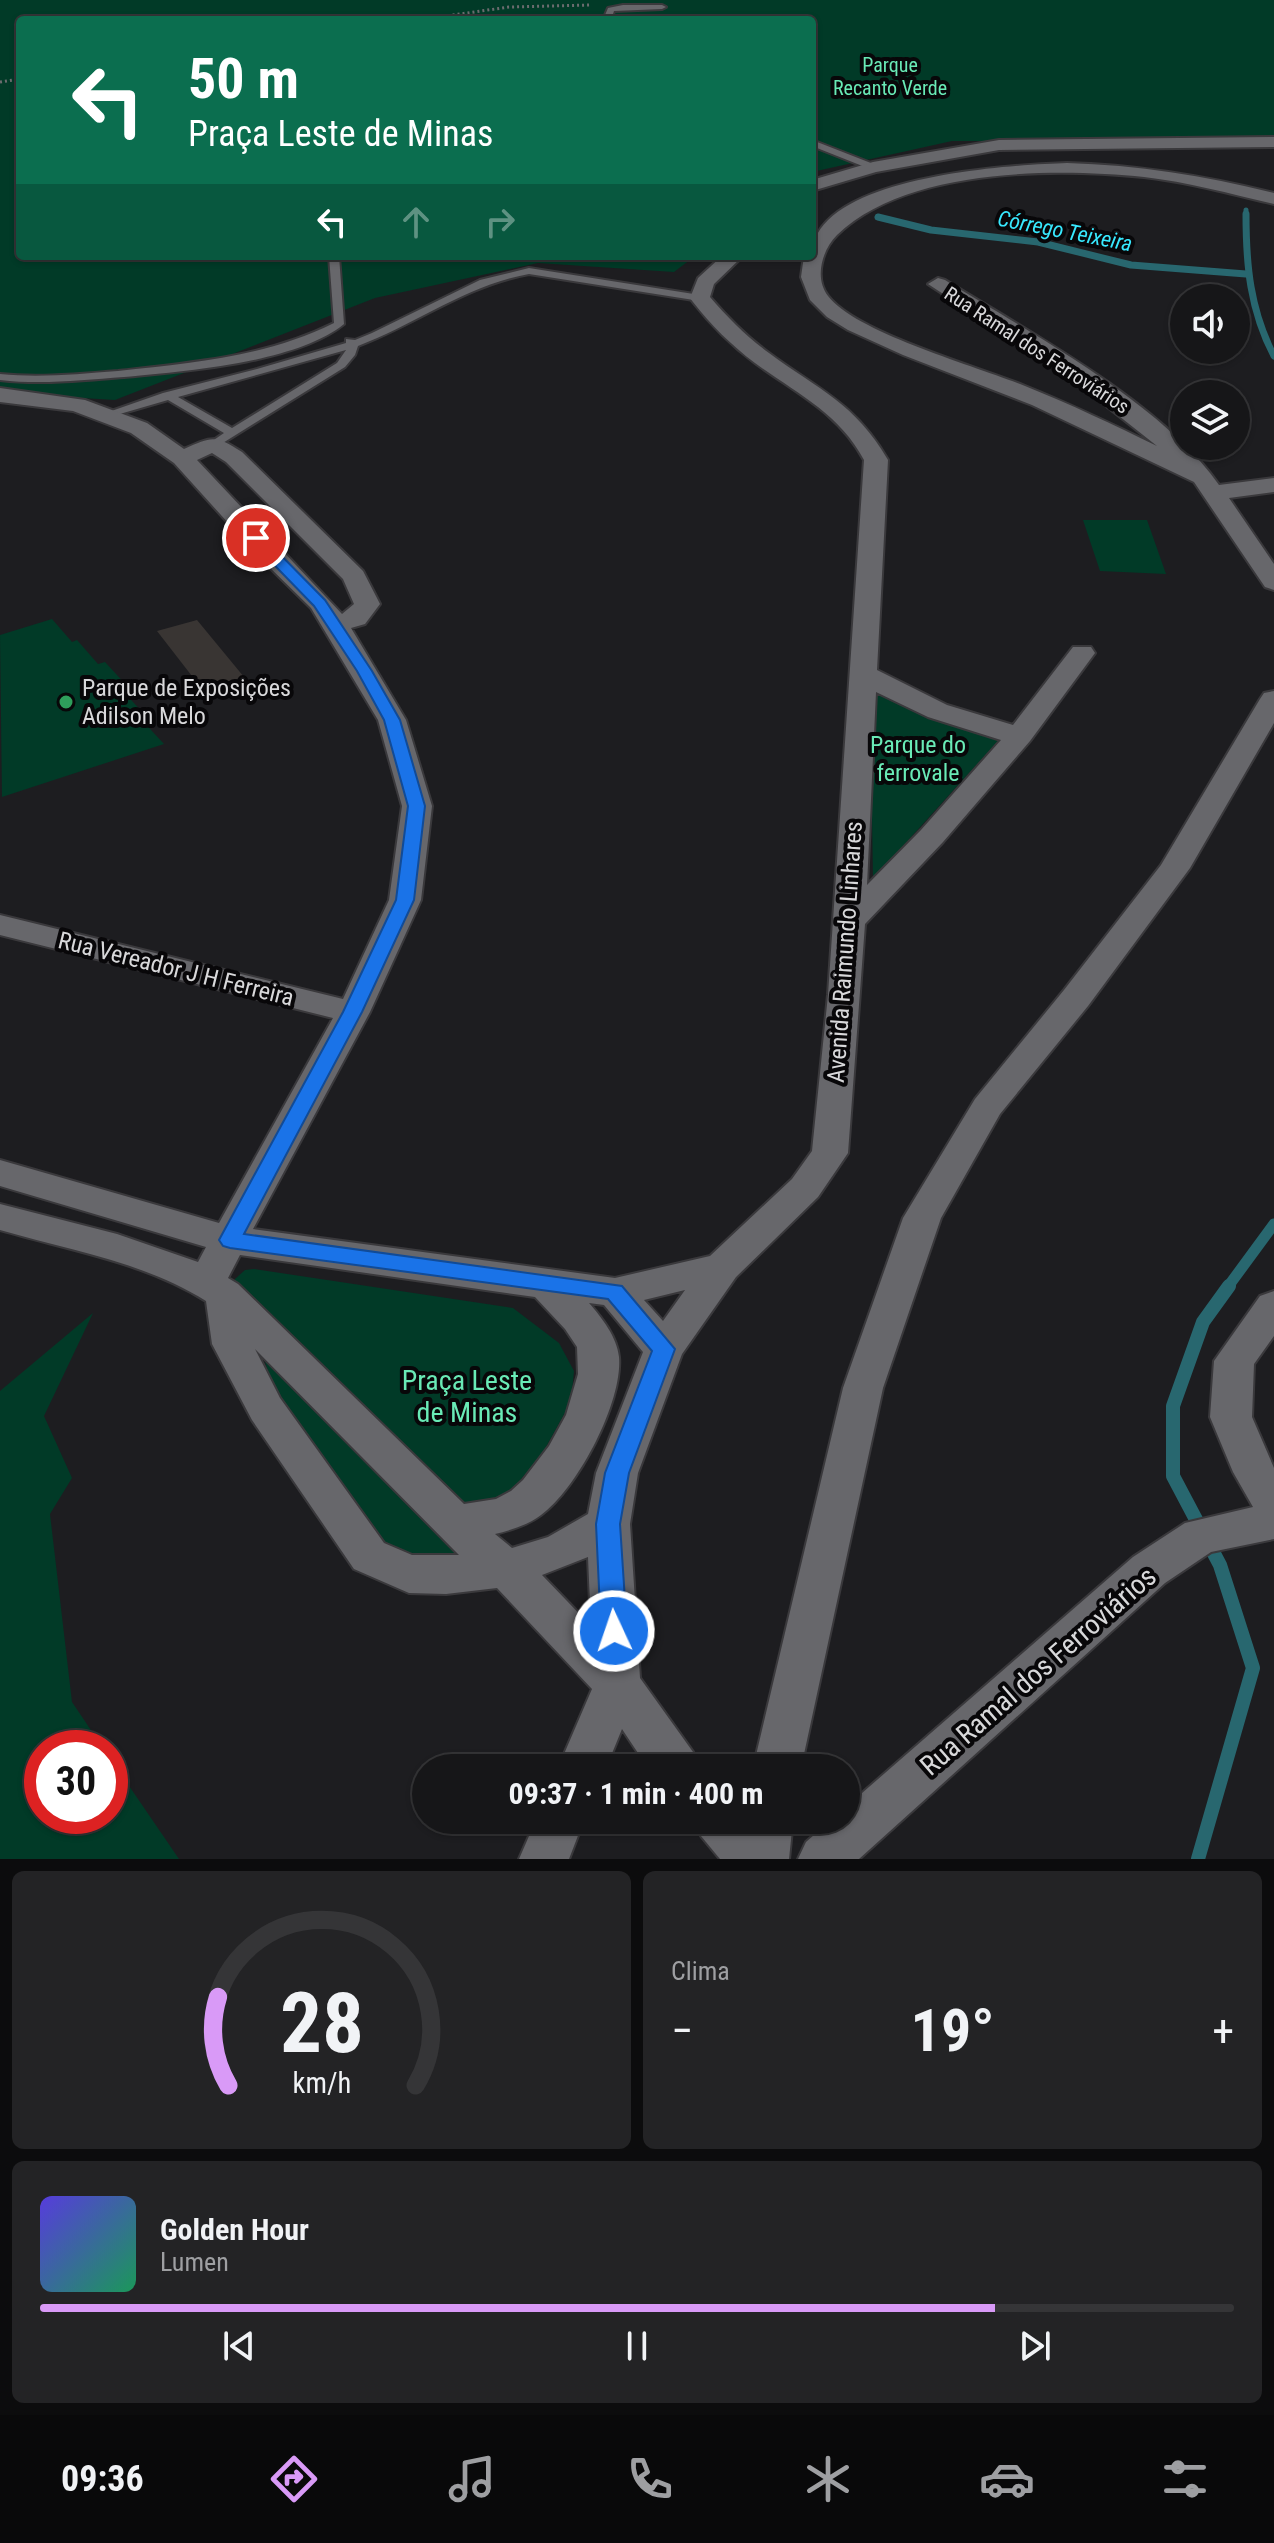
<!DOCTYPE html>
<html lang="pt">
<meta charset="utf-8">
<style>
:root{--surface:#161618;--page:#232325;--text:#f1f3f6;--muted:#9e9fa2;--line:#353537;--accent:#d99af7}
body{margin:0;font-family:"Roboto Condensed",sans-serif;background:var(--page);color:var(--text);height:100vh;display:flex;flex-direction:column;font-size:30px;white-space:nowrap}
*{box-sizing:border-box;margin:0}
p{font-size:26px;color:var(--muted)}
.icon{flex:none;width:44px;height:44px;fill:none;stroke:currentColor;stroke-width:2;stroke-linecap:round;stroke-linejoin:round}
.map{position:relative;height:1859px;overflow:hidden}
.sheet{display:flex;flex-direction:column;gap:12px;padding:12px;background:#0c0c0d;flex:1}
.sheet>*{flex:none}
.banner{position:absolute;left:16px;top:16px;width:800px;height:244px;border-radius:8px;box-shadow:0 2px 6px #0004,0 0 0 2px var(--line);background:#0b6e4f;color:#fff;overflow:hidden}
.tools{position:absolute;left:1170px;top:284px;display:grid;gap:16px}
.tools a{display:grid;place-items:center;width:80px;height:80px;border-radius:50%;background:var(--surface);box-shadow:0 2px 6px #0004,0 0 0 2px var(--line);font-size:40px}
.speed{position:absolute;left:24px;top:1730px;display:flex;gap:16px;font-size:40px;font-weight:700;text-align:center}
.speed>*{display:grid;place-content:center;width:104px;height:104px;border-radius:50%;background:var(--surface);box-shadow:0 2px 6px #0004,0 0 0 2px var(--line);line-height:1}
.speed .limit{border:12px solid #d22;background:#fff;color:#111}
.pin{position:absolute;display:grid;place-items:center;width:68px;height:68px;color:#fff;margin:-34px;border:4px solid #fff;border-radius:50%;box-shadow:0 2px 8px #0007}
.me{position:absolute;width:88px;margin:-44px;rotate:357deg;stroke-linejoin:round;filter:drop-shadow(0 0 6px #0008)}
.turn{display:flex;align-items:center;gap:28px;height:168px;padding:0 40px;font-size:36px}
.turn .icon{width:104px;height:104px;stroke-width:2.5}
.turn b{display:block;font-size:56px;line-height:68px}
.lanes{display:flex;align-items:center;height:76px;padding:0 40px;background:#0003;justify-content:center;gap:40px;direction:ltr}
.lanes .off{opacity:.35}
.big{font-size:60px;font-weight:700;line-height:1.1}
.sheet .widget{flex:1;display:flex;flex-direction:column;justify-content:center;gap:12px;min-width:0;padding:0 28px;border-radius:12px;background:var(--page)}
.sheet .dial{align-items:center;gap:0}
.dial svg{height:208px;overflow:visible;fill:none;stroke:var(--line);stroke-width:7;stroke-linecap:round;text-anchor:middle}
.dial text{fill:var(--text);stroke:none}
.song{display:flex;align-items:center;gap:24px}
.cover{width:96px;height:96px;border-radius:12px;background:linear-gradient(135deg,hsl(250 70% 55%),hsl(150 70% 35%))}
.played{height:8px;border-radius:4px;background:linear-gradient(90deg,var(--accent) 80%,var(--line) 80%)}
.keys{display:flex;justify-content:space-around;direction:ltr}
.heat{display:flex;justify-content:space-between;align-items:center;font-size:44px;direction:ltr}
.sheet .tiles{flex:1;display:grid;gap:12px;grid-template-columns:1fr 1fr}
.widget:last-child{grid-column:span 2}
.trip{position:absolute;left:412px;top:1754px;width:448px;height:80px;border-radius:40px;background:var(--surface);box-shadow:0 2px 6px #0004,0 0 0 2px var(--line);font-weight:700;line-height:80px;text-align:center}
.tab-bar{display:flex;height:128px;justify-content:space-around;align-items:center;background:#09090a;color:var(--muted)}
.tab-bar .icon{width:56px;height:56px}
.tab-bar .on{color:var(--accent)}
.tab-bar b{font-size:36px;color:var(--text)}
.map>svg:first-child{display:block}
.green{fill:#013a27}
.lines{fill:none;stroke-linecap:round;stroke-linejoin:round}
.stream-far3{stroke:#28676f;stroke-width:5}
.stream-far2{stroke:#28676f;stroke-width:7}
.stream-far1{stroke:#28676f;stroke-width:11}
.stream{stroke:#28676f;stroke-width:14}
.building{fill:#393533}
.service-casing{stroke:#3a393c;stroke-width:4}
.minor-casing{stroke:#3a393c;stroke-width:4}
.path{stroke:#6c6c6f;stroke-width:3;stroke-dasharray:2 3;stroke-linecap:butt}
.service{fill:#67676b;fill-rule:evenodd}
.minor{fill:#67676b;fill-rule:evenodd}
.route{fill:#1a73e8;stroke:#114b97;stroke-width:2}
.leisure-dot{fill:#2e9e5b;stroke:#080709;stroke-width:3}
.labels{text-anchor:middle;dominant-baseline:central;stroke-width:8;stroke-linejoin:round;paint-order:stroke}
.far-park-label{font-size:20px;fill:#69eab6;stroke:#080709}
.far-street-label{font-size:20px;fill:#d8d8da;stroke:#080709}
.far-water-label{font-size:22px;font-style:italic;fill:#38e9ff;stroke:#080709}
.poi-label{font-size:24px;fill:#d8d8da;stroke:#080709;text-anchor:start}
.park-label{font-size:24px;fill:#69eab6;stroke:#080709}
.street-label{font-size:24px;fill:#d8d8da;stroke:#080709}
.near-park-label{font-size:28px;fill:#69eab6;stroke:#080709}
.near-street-label{font-size:28px;fill:#d8d8da;stroke:#080709}
</style>
<div class="map">
<svg width="1274" height="1859" viewBox="0 0 1274 1859">
<rect width="100%" height="100%" fill="#1d1d20"/>
<g class="green">
<polygon points="0,0 1274,0 1274,141 952,141 812,172 812,20 20,20 20,256 695,256 674,272 538,263 375,298 115,400 0,393"/>
<polygon points="1083,520 1147,520 1166,574 1100,571"/>
<polygon points="52,619 72,642 77,640 98,664 105,662 128,687 122,690 144,714 139,717 164,744 2,797 0,635"/>
<polygon points="870,688 998,741 873,879"/>
<polygon points="254,1269 513,1308 559,1343 574,1371 571,1402 541,1456 505,1498 474,1510 444,1505 235,1289 235,1279 245,1270"/>
<polygon points="93,1313 44,1416 72,1478 50,1514 72,1702 103,1748 42,1748 42,1816 110,1816 110,1758 179,1859 0,1859 0,1391"/>
<polygon points="255,1333 461,1554 427,1566 382,1548 350,1516 274,1388"/>
</g>
<g class="lines">
<polyline class="stream-far3" points="1246,210 1246,216"/>
<g class="stream-far2">
<path d="M1246,214c0,51 4,96 28,142"/>
<polyline points="878,217 931,230 1038,242 1131,265 1246,274"/>
</g>
<polyline class="stream-far1" points="1227,1288 1274,1224"/>
<polyline class="stream" points="1198,1859 1253,1668 1220,1565 1173,1476 1173,1406 1203,1322 1229,1286"/>
</g>
<polygon class="building" points="197,620 244,677 202,689 157,631"/>
<g class="lines">
<g class="service-casing">
<g id="service">
<polygon points="623,5 662,5 666,7 662,9 614,11 611,20 603,20 608,8"/>
<polygon points="812,140 876,165 877,167 870,169 812,146"/>
<path d="M329,256h10l5,68c-48,39 -159,47 -220,53 -42,3 -82,8 -124,3v-6c40,4 78,0 118,-3 75,-8 147,-14 216,-48z"/>
<path d="M529,268l171,27 5,3 -5,3 -171,-27c-62,11 -113,50 -171,72l-3,9 -10,12 -127,79 -10,-2 16,-11 -56,-33 -62,18 -6,-3 63,-22 94,-24 89,-26v-4l9,1 17,-7 108,-53zM346,350l-9,13 -105,65 -54,-31z"/>
</g>
</g>
<g class="minor-casing">
<g id="minor">
<polygon points="1274,137 1274,147 999,150 876,172 812,191 812,180 873,162 999,140"/>
<path d="M1067,163c72,2 138,13 207,30v11c-43,-10 -86,-22 -130,-27 -91,-9 -238,-9 -307,58 -15,15 -23,43 -9,61 28,37 151,71 197,90 45,18 89,39 132,60l-90,-71 -139,-91 10,-6 7,2c85,53 217,123 274,205l55,-7v14l-45,6 45,66v26l-9,-3 -71,-105 -162,-77 -129,-50 -55,-25 -21,-13 -17,-17 -9,-23 3,-21h8c0,-80 198,-91 255,-93z"/>
<path d="M722,256h21l-29,28 -4,13c18,21 37,40 59,56 50,37 86,50 119,107l-11,210 70,35 66,20 60,-78h18l4,6 -65,88 -87,101 -78,82 -17,229 -30,44 -82,80 -54,77 -44,119 -8,51 10,154 53,74 7,16h-52l-26,-39 -16,39h-48l34,-79 -95,-101 -51,6 -37,-1 -55,-24 -102,-149 -40,-76 -6,-43c-62,-39 -137,-51 -206,-71v-26l117,30 81,28 8,-15 -206,-61v-26l219,63 114,-205 -333,-83v-20l343,84 46,-99 13,-94 -24,-86 -67,-112 -53,-52 -84,-93 -43,-30 -58,-22 -73,-9v-14l85,12 62,23 37,26c29,-13 31,-14 58,3l121,119 17,33 -15,20 -14,4 55,92 26,86 -11,94 -51,112 -117,217 362,49 95,-22 82,-77 20,-28 16,-156 36,-535c-25,-47 -68,-67 -109,-97 -24,-18 -44,-38 -62,-61l-3,-4 8,-20zM212,453l14,9 117,117 11,25 -12,10 -145,-154zM876,692l52,25 73,23 -80,90 -54,55zM240,1255l295,42 30,32 12,18 1,27 -12,41 -17,31 -26,34 -12,11 -15,8 -32,5 -226,-220 -10,-6zM685,1290l-22,31 -19,-21zM589,1303l15,2 39,47 -47,121 -8,41 -40,23 -36,11 -17,-14c16,-4 33,-9 46,-19 36,-26 82,-113 78,-158 -2,-20 -17,-39 -30,-54zM255,1349l204,206h-47l-28,-12 -104,-145zM588,1557l3,69 -49,-51z"/>
<polygon points="1274,691 1274,723 1190,868 1088,1006 1000,1114 941,1218 883,1388 801,1768 753,1768 843,1388 903,1218 975,1099 1064,990 1161,865 1260,699 1264,693"/>
<polygon points="1274,1291 1274,1336 1254,1364 1252,1417 1274,1468 1274,1539 1211,1552 1165,1583 859,1859 798,1859 806,1842 831,1820 846,1820 846,1807 1133,1557 1185,1523 1253,1507 1233,1472 1210,1417 1214,1361 1260,1296"/>
<polygon points="536,1820 584,1820 569,1859 519,1859"/>
<polygon points="694,1820 793,1820 789,1859 720,1859 701,1836"/>
</g>
</g>
<g class="path">
<polyline points="418,20 509,7 592,5"/>
<polyline points="0,82 20,79"/>
</g>
<use href="#service" class="service"/>
<use href="#minor" class="minor"/>
</g>
<polygon class="route" points="256,534 261,535 325,600 372,671 400,720 425,806 414,900 362,1012 244,1234 622,1286 675,1349 629,1473 620,1524 627,1631 623,1639 614,1642 605,1639 601,1631 596,1524 605,1473 652,1351 608,1299 230,1248 223,1246 219,1240 343,1012 396,900 408,806 384,720 357,671 314,606 251,541 251,535"/>
<circle class="leisure-dot" cx="66" cy="702" r="8"/>
<g class="labels">
<g class="far-park-label">
<text x="890" y="65">Parque<tspan x="890" dy="23">Recanto Verde</tspan></text>
</g>
<g class="far-street-label">
<text transform="translate(1037 350) rotate(33)">Rua Ramal dos Ferroviários</text>
</g>
<g class="far-water-label">
<text transform="translate(1065 231) rotate(11)">Córrego Teixeira</text>
</g>
<g class="poi-label">
<text x="82" y="688">Parque de Exposições<tspan x="82" dy="28">Adilson Melo</tspan></text>
</g>
<g class="park-label">
<text x="918" y="745">Parque do<tspan x="918" dy="28">ferrovale</tspan></text>
</g>
<g class="street-label">
<text transform="translate(845 952) rotate(-86)">Avenida Raimundo Linhares</text>
<text transform="translate(176 969) rotate(14)">Rua Vereador J H Ferreira</text>
</g>
<g class="near-park-label">
<text x="467" y="1380">Praça Leste<tspan x="467" dy="32">de Minas</tspan></text>
</g>
<g class="near-street-label">
<text transform="translate(1038 1671) rotate(-41)">Rua Ramal dos Ferroviários</text>
</g>
</g>
</svg>
<div class="tools">
<a><svg class="icon" aria-label="sound" viewBox="0 0 24 24"><path d="M4 9h4l5-4v14l-5-4H4zM17 9q2 3 0 6"/></svg></a>
<a><svg class="icon" aria-label="layers" viewBox="0 0 24 24"><path d="M12 4l9 5-9 5-9-5zM3 14l9 5 9-5"/></svg></a>
</div>
<div class="speed"><div class="limit">30</div></div>
<div class="pin" style="left:256px;top:538px;background:#d93025"><svg class="icon" aria-label="arrive" viewBox="0 0 24 24"><path d="M6 21V4h12l-3 4 3 4H6"/></svg></div>
<svg class="me" style="left:614px;top:1631px" viewBox="-20 -20 40 40"><circle r="17" fill="#1a73e8" stroke="#fff" stroke-width="3"/><path d="M0-11L8 9 0 5-8 9z" fill="#fff"/></svg>
<div class="trip">09:37 · 1 min · 400 m</div>
<div class="banner">
<div class="turn"><svg class="icon" aria-label="left" viewBox="0 0 24 24"><path d="M17 20v-9H6M10 6l-5 5 5 5"/></svg><div><b>50 m</b>Praça Leste de Minas</div></div>
<div class="lanes"><svg class="icon" aria-label="left" viewBox="0 0 24 24"><path d="M17 20v-9H6M10 6l-5 5 5 5"/></svg><svg class="icon off" aria-label="ahead" viewBox="0 0 24 24"><path d="M12 20V5M6 11l6-6 6 6"/></svg><svg class="icon off" aria-label="right" viewBox="0 0 24 24"><path d="M7 20v-9h11M14 6l5 5-5 5"/></svg></div>
</div>
</div>
<section class="sheet">
<div class="tiles">
<div class="widget dial"><svg viewBox="0 0 100 80">
<path d="M14 69A42 42 0 1 1 86 69"/>
<path d="M14 69A42 42 0 0 1 10 35" stroke="#d99af7"/>
<text x="50" y="56" font-size="32" font-weight="700">28</text>
<text x="50" y="72" font-size="11">km/h</text>
</svg></div>
<div class="widget"><p>Clima</p>
<div class="heat"><a>−</a><b class="big">19°</b><a>+</a></div>
</div>
<div class="widget">
<div class="song"><i class="cover"></i><div><b>Golden Hour</b><p>Lumen</p></div></div>
<div class="played"></div>
<div class="keys"><svg class="icon" aria-label="previous" viewBox="0 0 24 24"><path d="M18 5L8 12l10 7zM5 5v14"/></svg><svg class="icon" aria-label="pause" viewBox="0 0 24 24"><path d="M8 5v14M16 5v14"/></svg><svg class="icon" aria-label="next" viewBox="0 0 24 24"><path d="M6 5l10 7-10 7zM19 5v14"/></svg></div>
</div>
</div>
</section>
<nav class="tab-bar">
<b>09:36</b>
<svg class="icon on" aria-label="directions" viewBox="0 0 24 24"><path d="M12 3l9 9-9 9-9-9zM9 14v-3h6M13 9l2 2-2 2"/></svg>
<svg class="icon" aria-label="music" viewBox="0 0 24 24"><path d="M9 18V5l10-2v13"/><circle cx="6" cy="18" r="3"/><circle cx="16" cy="16" r="3"/></svg>
<svg class="icon" aria-label="phone" viewBox="0 0 24 24"><path d="M5 4h4l2 5-3 2q2 4 5 5l2-3 5 2v4C11 20 4 13 5 4z"/></svg>
<svg class="icon" aria-label="climate" viewBox="0 0 24 24"><path d="M12 3v18M4 7l16 10M4 17L20 7"/></svg>
<svg class="icon" aria-label="car" viewBox="0 0 24 24"><path d="M5 17H2v-5l4-1 3-4h7l3 4 3 1v5h-3M9 17h6M6 11h13"/><circle cx="7" cy="17" r="2"/><circle cx="17" cy="17" r="2"/></svg>
<svg class="icon" aria-label="filters" viewBox="0 0 24 24"><path d="M4 7h16M4 17h16"/><circle cx="9" cy="7" r="2"/><circle cx="15" cy="17" r="2"/></svg>
</nav>
